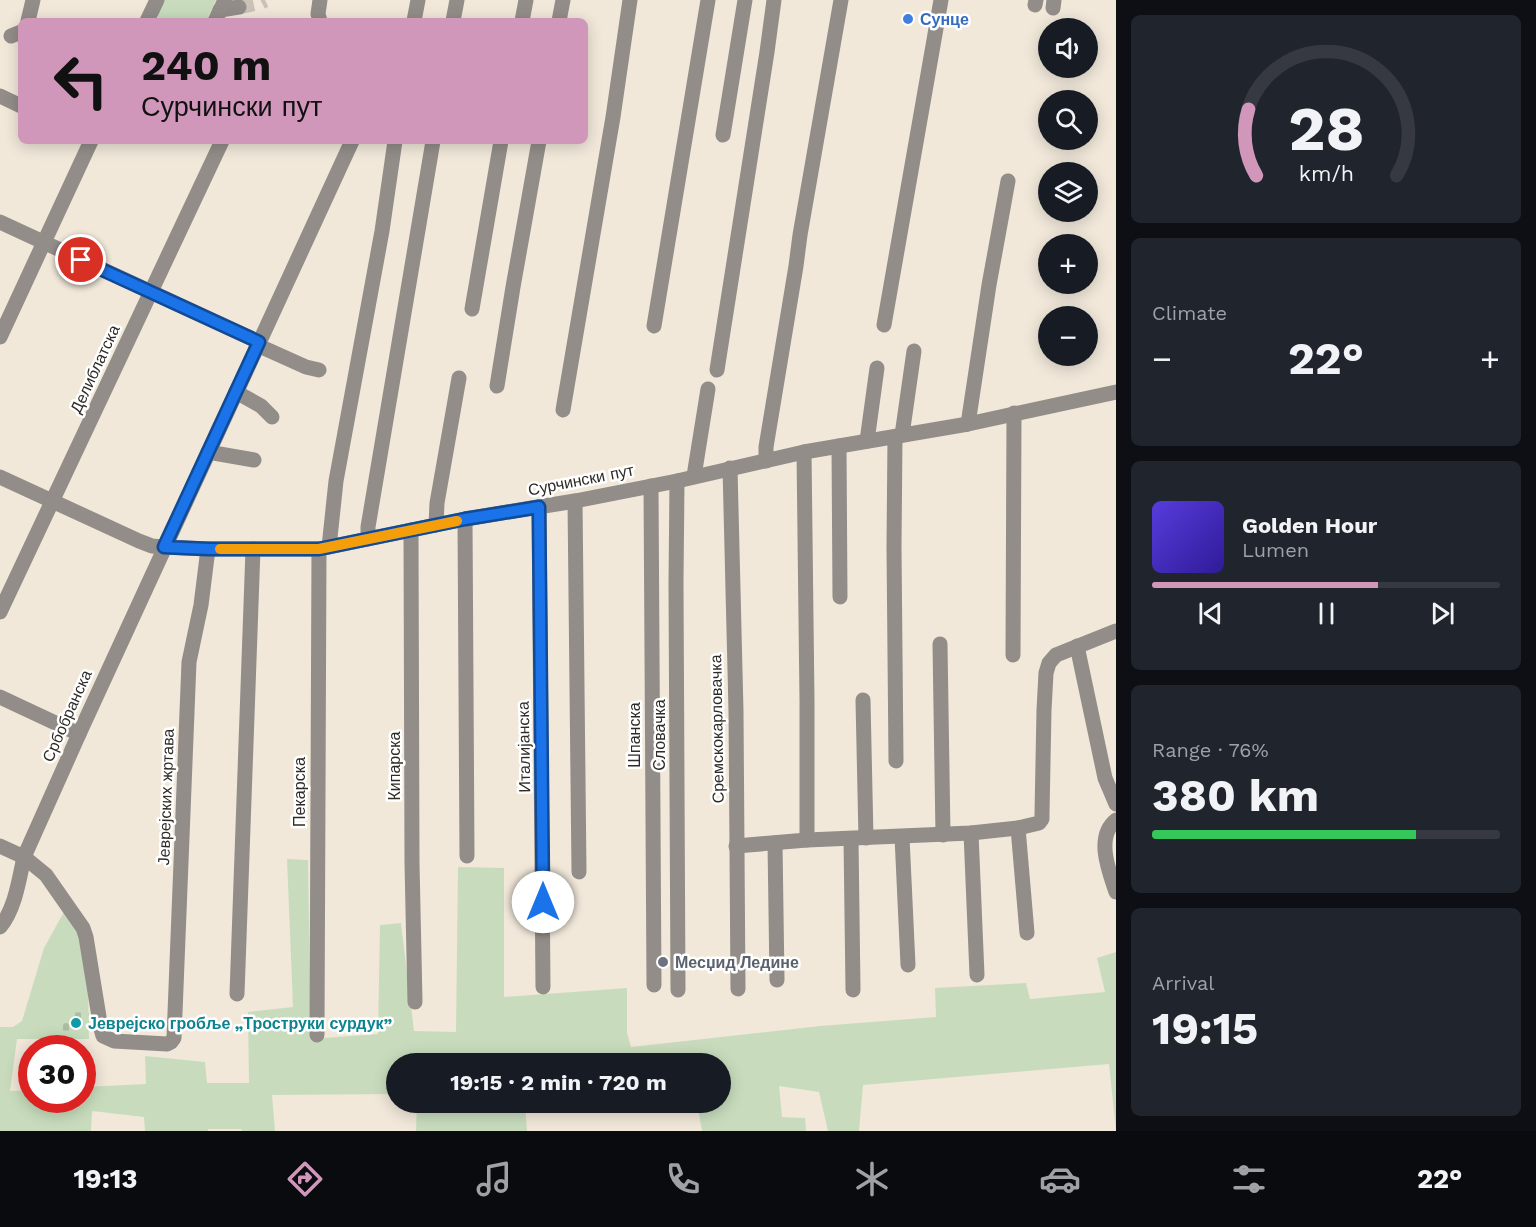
<!DOCTYPE html>
<meta charset="utf-8">
<style>
:root{--surface:#171b24;--page:#20242c;--text:#f1f3f6;--muted:#9ea1a6;--line:#363941;--accent:#d197bb}
body{margin:0;font-family:"Work Sans",sans-serif;background:var(--page);color:var(--text);height:100vh;display:flex;flex-direction:column;font-size:22px;white-space:nowrap}
*{box-sizing:border-box;margin:0}
p{font-size:20px;color:var(--muted)}
.icon{flex:none;width:33px;height:33px;fill:none;stroke:currentColor;stroke-width:2;stroke-linecap:round;stroke-linejoin:round}
.map{position:relative;flex:1;overflow:hidden}
.panel{display:flex;flex-direction:column;gap:15px;padding:15px;background:#0d0f14;width:420px}
.panel>*{flex:none}
.banner{position:absolute;left:18px;top:18px;width:570px;height:126px;border-radius:9px;box-shadow:0 3px 15px #0003;background:#d197bb;color:#111;overflow:hidden}
.buttons{position:absolute;left:1038px;top:18px;display:grid;gap:12px}
.buttons a{display:grid;place-items:center;width:60px;height:60px;border-radius:50%;background:var(--surface);box-shadow:0 3px 15px #0003;font-size:30px}
.speed{position:absolute;left:18px;top:1035px;display:flex;gap:12px;font-size:30px;font-weight:700;text-align:center}
.speed>*{display:grid;place-content:center;width:78px;height:78px;border-radius:50%;background:var(--surface);box-shadow:0 3px 15px #0003;line-height:1}
.speed .limit{border:9px solid #d22;background:#fff;color:#111}
.pin{position:absolute;display:grid;place-items:center;width:51px;height:51px;color:#fff;margin:-26px;border:3px solid #fff;border-radius:50%;box-shadow:0 2px 6px #0007}
.me{position:absolute;width:66px;margin:-33px;rotate:0deg;stroke-linejoin:round;filter:drop-shadow(0 0 4px #0008)}
.turn{display:flex;align-items:center;gap:21px;height:126px;padding:0 24px;font-size:27px}
.turn .icon{width:78px;height:78px;stroke-width:2.5}
.turn b{display:block;font-size:42px;line-height:51px}
.big{font-size:45px;font-weight:700;line-height:1.1}
.panel .widget{flex:1;display:flex;flex-direction:column;justify-content:center;gap:9px;min-width:0;padding:0 21px;border-radius:9px;background:var(--page)}
.panel .dial{align-items:center;gap:0}
.dial svg{height:156px;overflow:visible;fill:none;stroke:var(--line);stroke-width:7;stroke-linecap:round;text-anchor:middle}
.dial text{fill:var(--text);stroke:none}
.song{display:flex;align-items:center;gap:18px}
.cover{width:72px;height:72px;border-radius:9px;background:linear-gradient(135deg,hsl(250 70% 55%),hsl(250 70% 35%))}
.played{height:6px;border-radius:3px;background:linear-gradient(90deg,var(--accent) 65%,var(--line) 65%)}
.keys{display:flex;justify-content:space-around;direction:ltr}
.heat{display:flex;justify-content:space-between;align-items:center;font-size:33px;direction:ltr}
.charge{height:9px;border-radius:4px;background:linear-gradient(90deg,#34c759 76%,var(--line) 0)}
.trip{position:absolute;left:386px;top:1053px;width:345px;height:60px;border-radius:30px;background:var(--surface);box-shadow:0 3px 15px #0003;font-weight:700;line-height:60px;text-align:center}
.menu{display:flex;height:96px;justify-content:space-around;align-items:center;background:#090b0e;color:var(--muted)}
.menu .icon{width:42px;height:42px}
.menu .active{color:var(--accent)}
.menu b{font-size:27px;color:var(--text)}
main{display:flex;flex:1;min-height:0}
.map>svg:first-child{display:block}
.grass{fill:#c8dcbd}
.cemetery{fill:url(#cemetery-stones)}
.lines{fill:none;stroke-linecap:round;stroke-linejoin:round}
.minor-tunnel{stroke:#cac2b6;stroke-width:15;stroke-dasharray:15 8;stroke-linecap:butt}
.minor{stroke:#928d88;stroke-width:15}
.route-casing{stroke:#114b97;stroke-width:15}
.route{stroke:#1a73e8;stroke-width:10}
.slow{stroke:#f59e0b;stroke-width:10}
.shop-dot{fill:#3f7fe0;stroke:#fff;stroke-width:2}
.worship-dot{fill:#6b7280;stroke:#fff;stroke-width:2}
.culture-dot{fill:#0f9aa8;stroke:#fff;stroke-width:2}
.labels{text-anchor:middle;dominant-baseline:central;stroke-width:5;stroke-linejoin:round;paint-order:stroke}
.shop-label{font-size:16px;font-weight:bold;fill:#366cbe;stroke:#fff;text-anchor:start}
.street-label{font-size:16px;fill:#2e2b26;stroke:#fff}
.worship-label{font-size:16px;font-weight:bold;fill:#5b616d;stroke:#fff;text-anchor:start}
.culture-label{font-size:16px;font-weight:bold;fill:#0d838f;stroke:#fff;text-anchor:start}
</style>
<main>
<div class="map">
<svg width="1116" height="1131" viewBox="0 0 1116 1131">
<defs>
<pattern id="cemetery-stones" width="16" height="16" patternUnits="userSpaceOnUse" patternTransform="scale(1.5)"><rect width="16" height="16" fill="#c8dcbd"/><path d="M2 7V4a2 2 0 0 1 4 0v3zM10 15v-3a2 2 0 0 1 4 0v3z" fill="#acbda2"/></pattern>
</defs>
<rect width="100%" height="100%" fill="#f1e8da"/>
<g class="grass">
<polygon points="164,0 216,0 206,21 158,21 158,12"/>
<polygon points="287,859 308,860 311,1039 378,1034 380,925 401,923 414,1031 456,1032 458,867 504,868 504,997 627,988 627,1033 631,1047 820,1026 936,1017 935,988 1026,983 1030,999 1105,992 1097,958 1116,952 1116,1131 1109,1064 863,1085 859,1131 828,1131 819,1092 779,1086 782,1117 805,1118 806,1131 702,1131 697,1103 720,1102 720,1064 396,1064 396,1094 272,1095 275,1131 242,1131 241,1129 208,1129 208,1131 145,1131 144,1117 92,1111 91,1131 0,1131 0,1027 13,1027 22,1021 44,948 65,910 79,934 88,981 89,1039 17,1039 10,1091 31,1090 32,1100 82,1100 83,1087 146,1084 145,1056 205,1062 207,1083 249,1083 248,1012 293,1007"/>
<polygon points="417,1103 525,1103 527,1131 416,1131"/>
</g>
<polygon class="cemetery" points="89,1012 89,1033 61,1032 63,1013"/>
<g class="lines">
<polyline class="minor-tunnel" points="239,7 261,2 265,0"/>
<g class="minor">
<polyline points="1035,5 1036,0"/>
<polyline points="1053,8 1054,0"/>
<polyline points="220,10 239,7"/>
<polyline points="28,21 33,0"/>
<polyline points="147,21 157,0"/>
<polyline points="215,21 225,0"/>
<polyline points="320,21 318,14 320,0"/>
<polyline points="414,21 418,0"/>
<polyline points="453,21 457,0"/>
<polyline points="522,21 526,0"/>
<polyline points="559,21 563,0"/>
<polyline points="11,36 21,32"/>
<polyline points="0,96 21,106"/>
<polyline points="723,135 745,0"/>
<polyline points="0,222 259,342"/>
<polyline points="472,309 501,141"/>
<polyline points="884,325 941,0"/>
<polyline points="654,326 708,0"/>
<polyline points="0,337 91,141"/>
<polyline points="257,345 306,367 319,370"/>
<polyline points="717,370 767,52 774,0"/>
<polyline points="497,386 513,287 539,141"/>
<polyline points="236,392 261,406 272,417"/>
<polyline points="563,410 613,117 630,0"/>
<polyline points="968,424 989,285 1008,181"/>
<polyline points="902,435 914,351"/>
<polyline points="895,437 894,547 896,761"/>
<polyline points="867,441 877,368"/>
<polyline points="839,446 840,597"/>
<polyline points="208,452 254,460"/>
<polyline points="804,452 807,701 807,840"/>
<polyline points="766,461 766,447 796,266 800,235 841,0"/>
<polyline points="730,468 736,711 738,989"/>
<polyline points="694,476 708,389"/>
<polyline points="0,477 139,541 152,546 164,547 208,549 319,549 465,519 575,501 677,481 804,452 968,424 1116,392"/>
<polyline points="677,481 676,583 678,990"/>
<polyline points="651,486 654,985"/>
<polyline points="575,501 579,872"/>
<polyline points="539,507 543,987"/>
<polyline points="465,519 467,856"/>
<polyline points="436,525 437,503 459,378"/>
<polyline points="411,530 412,863 415,1002"/>
<polyline points="368,539 368,527 433,141"/>
<polyline points="329,547 336,481 382,231 395,141"/>
<polyline points="0,612 222,141"/>
<polyline points="940,644 943,835"/>
<polyline points="1077,646 1105,778 1116,804"/>
<polyline points="1013,655 1014,413"/>
<polyline points="0,697 79,734"/>
<polyline points="863,700 866,838"/>
<path d="M1116,820c-21,17 -7,51 0,72"/>
<polyline points="1018,828 1027,933"/>
<polyline points="971,833 977,975"/>
<polyline points="902,837 908,965"/>
<polyline points="851,839 853,990"/>
<polyline points="775,843 777,980"/>
<polyline points="0,846 24,857 46,875 83,928 86,937 101,1029 103,1036 114,1041 167,1044 171,1042 174,1038 189,662 201,605 208,549"/>
<polyline points="736,846 807,840 971,833 1018,828 1039,823 1042,819 1042,814 1044,710 1046,673 1049,663 1056,655 1116,631"/>
<path d="M0,927c15,-18 19,-47 24,-70l55,-123 273,-593"/>
<polyline points="237,994 253,549"/>
<polyline points="317,1035 319,549"/>
</g>
</g>
<g class="lines">
<g class="route-casing">
<polyline id="route" points="81,260 259,342 164,547 208,549 319,549 465,519 539,507 543,902"/>
</g>
<use href="#route" class="route"/>
<polyline class="slow" points="220,549 319,549 457,521"/>
</g>
<circle class="shop-dot" cx="908" cy="19" r="6"/>
<circle class="worship-dot" cx="663" cy="962" r="6"/>
<circle class="culture-dot" cx="76" cy="1023" r="6"/>
<g class="labels">
<g class="shop-label">
<text x="920" y="19">Сунце</text>
</g>
<g class="street-label">
<text transform="translate(95 369) rotate(-65)">Делиблатска</text>
<text transform="translate(581 480) rotate(-11)">Сурчински пут</text>
<text transform="translate(67 716) rotate(-66)">Србобранска</text>
<text transform="translate(717 729) rotate(-91)">Сремскокарловачка</text>
<text transform="translate(634 735) rotate(-90)">Шпанска</text>
<text transform="translate(659 735) rotate(-90)">Словачка</text>
<text transform="translate(524 747) rotate(-91)">Италијанска</text>
<text transform="translate(394 766) rotate(-90)">Кипарска</text>
<text transform="translate(299 792) rotate(-90)">Пекарска</text>
<text transform="translate(166 797) rotate(-88)">Јеврејских жртава</text>
</g>
<g class="worship-label">
<text x="675" y="962">Месџид Ледине</text>
</g>
<g class="culture-label">
<text x="88" y="1023">Јеврејско гробље „Троструки сурдук”</text>
</g>
</g>
</svg>
<div class="buttons">
<a><svg class="icon" aria-label="sound" viewBox="0 0 24 24"><path d="M4 9h4l5-4v14l-5-4H4zM17 9q2 3 0 6"/></svg></a>
<a><svg class="icon" aria-label="search" viewBox="0 0 24 24"><circle cx="10" cy="10" r="6"/><path d="M15 15l6 6"/></svg></a>
<a><svg class="icon" aria-label="layers" viewBox="0 0 24 24"><path d="M12 4l9 5-9 5-9-5zM3 14l9 5 9-5"/></svg></a>
<a>+</a>
<a>−</a>
</div>
<div class="speed"><div class="limit">30</div></div>
<div class="pin" style="left:81px;top:260px;background:#d93025"><svg class="icon" aria-label="arrive" viewBox="0 0 24 24"><path d="M6 21V4h12l-3 4 3 4H6"/></svg></div>
<svg class="me" style="left:543px;top:902px" viewBox="-20 -20 40 40"><circle r="19" fill="#fff"/><path d="M0-13L10 11 0 6-10 11z" fill="#1a73e8"/></svg>
<div class="trip">19:15 · 2 min · 720 m</div>
<div class="banner">
<div class="turn"><svg class="icon" aria-label="left" viewBox="0 0 24 24"><path d="M17 20v-9H6M10 6l-5 5 5 5"/></svg><div><b>240 m</b>Сурчински пут</div></div>
</div>
</div>
<section class="panel">
<div class="widget dial"><svg viewBox="0 0 100 80">
<path d="M14 69A42 42 0 1 1 86 69"/>
<path d="M14 69A42 42 0 0 1 10 35" stroke="#d197bb"/>
<text x="50" y="56" font-size="32" font-weight="700">28</text>
<text x="50" y="72" font-size="11">km/h</text>
</svg></div>
<div class="widget"><p>Climate</p>
<div class="heat"><a>−</a><b class="big">22°</b><a>+</a></div>
</div>
<div class="widget">
<div class="song"><i class="cover"></i><div><b>Golden Hour</b><p>Lumen</p></div></div>
<div class="played"></div>
<div class="keys"><svg class="icon" aria-label="previous" viewBox="0 0 24 24"><path d="M18 5L8 12l10 7zM5 5v14"/></svg><svg class="icon" aria-label="pause" viewBox="0 0 24 24"><path d="M8 5v14M16 5v14"/></svg><svg class="icon" aria-label="next" viewBox="0 0 24 24"><path d="M6 5l10 7-10 7zM19 5v14"/></svg></div>
</div>
<div class="widget"><p>Range · 76%</p><b class="big">380 km</b><div class="charge"></div></div>
<div class="widget"><p>Arrival</p><b class="big">19:15</b></div>
</section>
</main>
<nav class="menu">
<b>19:13</b>
<svg class="icon active" aria-label="directions" viewBox="0 0 24 24"><path d="M12 3l9 9-9 9-9-9zM9 14v-3h6M13 9l2 2-2 2"/></svg>
<svg class="icon" aria-label="music" viewBox="0 0 24 24"><path d="M9 18V5l10-2v13"/><circle cx="6" cy="18" r="3"/><circle cx="16" cy="16" r="3"/></svg>
<svg class="icon" aria-label="phone" viewBox="0 0 24 24"><path d="M5 4h4l2 5-3 2q2 4 5 5l2-3 5 2v4C11 20 4 13 5 4z"/></svg>
<svg class="icon" aria-label="climate" viewBox="0 0 24 24"><path d="M12 3v18M4 7l16 10M4 17L20 7"/></svg>
<svg class="icon" aria-label="car" viewBox="0 0 24 24"><path d="M5 17H2v-5l4-1 3-4h7l3 4 3 1v5h-3M9 17h6M6 11h13"/><circle cx="7" cy="17" r="2"/><circle cx="17" cy="17" r="2"/></svg>
<svg class="icon" aria-label="filters" viewBox="0 0 24 24"><path d="M4 7h16M4 17h16"/><circle cx="9" cy="7" r="2"/><circle cx="15" cy="17" r="2"/></svg>
<b>22°</b>
</nav>
